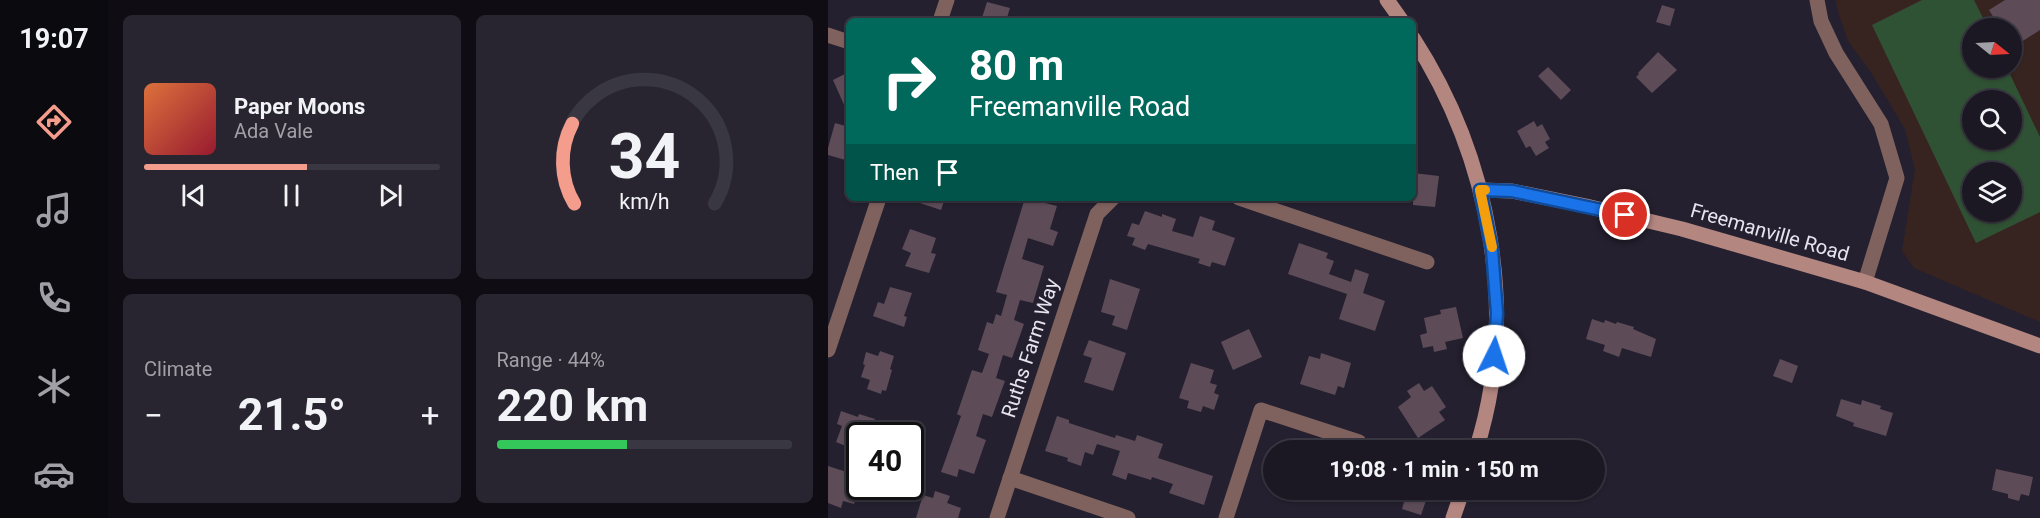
<!DOCTYPE html>
<meta charset="utf-8">
<style>
:root{--surface:#1b1823;--page:#282530;--text:#f1f3f6;--muted:#a0a0a6;--line:#393741;--accent:#f59d8d}
body{margin:0;font-family:Roboto,sans-serif;background:var(--page);color:var(--text);height:100vh;display:flex;flex-direction:column;font-size:22px;white-space:nowrap}
*{box-sizing:border-box;margin:0}
p{font-size:20px;color:var(--muted)}
.icon{flex:none;width:33px;height:33px;fill:none;stroke:currentColor;stroke-width:2;stroke-linecap:round;stroke-linejoin:round}
.map{position:relative;flex:1;overflow:hidden}
.details{display:flex;flex-direction:column;gap:15px;padding:15px;background:#0f0d13;width:720px}
.details>*{flex:none}
.top-card{position:absolute;left:18px;top:18px;width:570px;height:183px;border-radius:9px;box-shadow:0 2px 4px #0004,0 0 0 2px var(--line);background:#00695c;color:#fff;overflow:hidden}
.needle{width:39px;rotate:108deg}
.buttons{position:absolute;left:1134px;top:18px;display:grid;gap:12px}
.buttons a{display:grid;place-items:center;width:60px;height:60px;border-radius:50%;background:var(--surface);box-shadow:0 2px 4px #0004,0 0 0 2px var(--line);font-size:30px}
.speed{position:absolute;left:18px;top:422px;display:flex;gap:12px;font-size:30px;font-weight:700;text-align:center}
.speed>*{display:grid;place-content:center;width:78px;height:78px;border-radius:50%;background:var(--surface);box-shadow:0 2px 4px #0004,0 0 0 2px var(--line);line-height:1}
.speed .limit{border:3px solid #111;border-radius:9px;background:#fff;color:#111}
.pin{position:absolute;display:grid;place-items:center;width:51px;height:51px;color:#fff;margin:-26px;border:3px solid #fff;border-radius:50%;box-shadow:0 2px 6px #0007}
.me{position:absolute;width:66px;margin:-33px;rotate:4deg;stroke-linejoin:round;filter:drop-shadow(0 0 4px #0008)}
.turn{display:flex;align-items:center;gap:21px;height:126px;padding:0 24px;font-size:27px}
.turn .icon{width:78px;height:78px;stroke-width:2.5}
.turn b{display:block;font-size:42px;line-height:51px}
.then{display:flex;align-items:center;height:57px;padding:0 24px;background:#0003;gap:12px;font-size:22px}
.big{font-size:45px;font-weight:700;line-height:1.1}
.details .widget{flex:1;display:flex;flex-direction:column;justify-content:center;gap:9px;min-width:0;padding:0 21px;border-radius:9px;background:var(--page)}
.details .dial{align-items:center;gap:0}
.dial svg{height:156px;overflow:visible;fill:none;stroke:var(--line);stroke-width:7;stroke-linecap:round;text-anchor:middle}
.dial text{fill:var(--text);stroke:none}
.song{display:flex;align-items:center;gap:18px}
.cover{width:72px;height:72px;border-radius:9px;background:linear-gradient(135deg,hsl(20 70% 55%),hsl(350 70% 35%))}
.played{height:6px;border-radius:3px;background:linear-gradient(90deg,var(--accent) 55%,var(--line) 55%)}
.keys{display:flex;justify-content:space-around;direction:ltr}
.heat{display:flex;justify-content:space-between;align-items:center;font-size:33px;direction:ltr}
.charge{height:9px;border-radius:4px;background:linear-gradient(90deg,#34c759 44%,var(--line) 0)}
.details .tiles{flex:1;display:grid;gap:15px;grid-template-columns:repeat(2,1fr)}
.trip{position:absolute;left:435px;top:440px;width:342px;height:60px;border-radius:30px;background:var(--surface);box-shadow:0 2px 4px #0004,0 0 0 2px var(--line);font-weight:700;line-height:60px;text-align:center}
main{display:flex;flex:1;min-height:0}
.dock{display:flex;flex-direction:column;width:108px;justify-content:space-around;align-items:center;background:#0b0a0e;color:var(--muted)}
.dock .icon{width:42px;height:42px}
.dock .selected{color:var(--accent)}
.dock b{font-size:27px;color:var(--text)}
.map>svg:first-child{display:block}
.education{fill:#372421;fill-rule:evenodd}
.green{fill:#305234;fill-rule:evenodd}
.building{fill:#5d4c58}
.lines{fill:none;stroke-linecap:round;stroke-linejoin:round}
.street{stroke:#7f625e;stroke-width:15}
.secondary{stroke:#b48680;stroke-width:15}
.route-casing{stroke:#114b97;stroke-width:15}
.route{stroke:#1a73e8;stroke-width:10}
.slow{stroke:#f59e0b;stroke-width:10}
.labels{text-anchor:middle;dominant-baseline:central;stroke-width:6;stroke-linejoin:round;paint-order:stroke}
.street-label{font-size:20px;fill:#e6e4ee;stroke:#24202f}
</style>
<main>
<nav class="dock">
<b>19:07</b>
<svg class="icon selected" aria-label="directions" viewBox="0 0 24 24"><path d="M12 3l9 9-9 9-9-9zM9 14v-3h6M13 9l2 2-2 2"/></svg>
<svg class="icon" aria-label="music" viewBox="0 0 24 24"><path d="M9 18V5l10-2v13"/><circle cx="6" cy="18" r="3"/><circle cx="16" cy="16" r="3"/></svg>
<svg class="icon" aria-label="phone" viewBox="0 0 24 24"><path d="M5 4h4l2 5-3 2q2 4 5 5l2-3 5 2v4C11 20 4 13 5 4z"/></svg>
<svg class="icon" aria-label="climate" viewBox="0 0 24 24"><path d="M12 3v18M4 7l16 10M4 17L20 7"/></svg>
<svg class="icon" aria-label="car" viewBox="0 0 24 24"><path d="M5 17H2v-5l4-1 3-4h7l3 4 3 1v5h-3M9 17h6M6 11h13"/><circle cx="7" cy="17" r="2"/><circle cx="17" cy="17" r="2"/></svg>
</nav>
<section class="details">
<div class="tiles">
<div class="widget">
<div class="song"><i class="cover"></i><div><b>Paper Moons</b><p>Ada Vale</p></div></div>
<div class="played"></div>
<div class="keys"><svg class="icon" aria-label="previous" viewBox="0 0 24 24"><path d="M18 5L8 12l10 7zM5 5v14"/></svg><svg class="icon" aria-label="pause" viewBox="0 0 24 24"><path d="M8 5v14M16 5v14"/></svg><svg class="icon" aria-label="next" viewBox="0 0 24 24"><path d="M6 5l10 7-10 7zM19 5v14"/></svg></div>
</div>
<div class="widget dial"><svg viewBox="0 0 100 80">
<path d="M14 69A42 42 0 1 1 86 69"/>
<path d="M14 69A42 42 0 0 1 13 28" stroke="#f59d8d"/>
<text x="50" y="56" font-size="32" font-weight="700">34</text>
<text x="50" y="72" font-size="11">km/h</text>
</svg></div>
<div class="widget"><p>Climate</p>
<div class="heat"><a>−</a><b class="big">21.5°</b><a>+</a></div>
</div>
<div class="widget"><p>Range · 44%</p><b class="big">220 km</b><div class="charge"></div></div>
</div>
</section>
<div class="map">
<svg width="1212" height="518" viewBox="0 0 1212 518">
<rect width="100%" height="100%" fill="#24202f"/>
<path class="education" d="M1008,0h204v322l-126,-54 -12,-17 13,-82 -10,-40 -33,-55 -24,-33 -11,-32zM1144,28h40v40h-40zM1144,100h40v40h-40zM1144,172h40v40h-40z"/>
<path class="green" d="M1094,0h52l14,28h-16v40h35l33,69v75l-64,31 -104,-218zM1144,100h40v40h-40zM1144,172h40v40h-40z"/>
<g class="building">
<polygon points="1177,0 1212,0 1212,30 1184,48 1184,28 1172,28 1161,10"/>
<polygon points="159,2 182,8 178,21 153,21"/>
<polygon points="834,5 847,9 842,26 828,22"/>
<polygon points="830,52 849,70 824,93 808,77 811,74 810,73"/>
<polygon points="720,67 743,90 733,100 710,76"/>
<polygon points="21,72 21,116 5,80"/>
<polygon points="706,121 709,127 714,124 722,139 717,142 721,148 708,156 702,146 698,148 689,131"/>
<polygon points="7,123 21,127 21,161 0,155 0,148"/>
<polygon points="585,173 611,176 607,207 585,205"/>
<polygon points="84,198 117,198 113,210 83,200"/>
<polygon points="197,198 229,206 222,229 230,232 225,246 200,238 194,259 216,266 205,303 192,300 186,320 196,324 184,358 175,355 168,378 177,381 164,417 155,414 148,436 158,440 146,474 131,469 129,477 113,472 133,416 129,414 144,370 154,373 161,354 150,350 159,322 165,324 168,314 173,316 179,295 168,292"/>
<polygon points="317,211 334,217 334,214 348,219 344,231 365,237 372,216 387,221 384,230 407,238 397,266 384,262 382,267 370,263 372,259 320,244 317,250 304,245 307,238 299,236 304,223 311,225"/>
<polygon points="82,229 108,238 103,253 108,254 101,273 77,266 83,253 74,249"/>
<polygon points="471,243 500,253 498,258 506,261 501,274 523,282 527,269 541,274 535,293 557,301 547,331 511,319 519,294 460,274"/>
<polygon points="282,279 312,289 299,330 284,325 287,316 273,312"/>
<polygon points="62,287 84,293 76,316 79,317 76,327 45,316 50,302 56,304"/>
<polygon points="628,307 635,338 617,342 619,349 606,352 605,346 595,348 592,335 599,333 596,318 613,314 612,310"/>
<polygon points="764,319 776,323 777,320 788,324 789,322 806,327 805,329 828,339 823,357 794,348 791,357 775,351 777,345 758,339"/>
<polygon points="421,329 434,357 405,370 393,342"/>
<polygon points="261,340 298,353 285,391 256,382 264,358 255,355"/>
<polygon points="52,351 66,356 62,369 64,370 58,391 54,390 53,394 39,389 42,380 33,377 37,365 35,364 38,352 50,356"/>
<polygon points="493,353 523,363 516,388 510,386 507,395 472,384 481,356 492,359"/>
<polygon points="952,359 970,366 964,383 945,376"/>
<polygon points="363,363 386,370 382,383 389,385 386,393 391,395 386,410 375,406 373,412 359,408 361,401 351,398"/>
<polygon points="591,383 596,391 604,386 618,407 611,412 617,420 590,438 570,407 583,397 579,391"/>
<polygon points="1013,399 1033,405 1034,400 1053,406 1052,409 1065,413 1058,436 1025,426 1026,423 1008,416"/>
<polygon points="13,411 30,417 31,414 47,419 44,428 54,435 32,435 32,452 8,442 14,426 9,424"/>
<polygon points="229,416 241,420 241,423 287,438 288,435 307,441 309,435 335,444 330,458 385,476 376,505 341,493 345,484 324,477 323,480 300,473 298,480 284,475 292,451 269,444 265,455 257,452 253,466 239,461 240,458 217,451"/>
<polygon points="0,466 25,474 21,485 32,489 26,504 15,501 13,508 0,503"/>
<polygon points="1168,469 1205,477 1201,496 1193,494 1191,501 1180,498 1180,494 1164,490"/>
<polygon points="569,489 602,489 593,515 574,509 576,502 566,498"/>
<polygon points="107,491 122,496 119,503 133,508 130,518 88,518 95,495 105,498"/>
</g>
<g class="lines">
<g class="street">
<polyline points="989,0 993,21 1008,53 1053,124 1069,178 1037,282"/>
<polyline points="112,21 119,0"/>
<polyline points="0,35 21,42"/>
<polyline points="411,198 599,262"/>
<polyline points="0,350 51,198"/>
<polyline points="182,478 300,518"/>
<polyline points="169,518 269,214 285,198"/>
<polyline points="398,518 433,410 531,442"/>
</g>
<g class="secondary">
<polyline points="559,0 574,21"/>
<path d="M585,38c77,119 107,275 63,412"/>
<polyline points="653,190 684,191 758,206 854,229 1037,282 1212,346"/>
<polyline points="625,518 635,489"/>
</g>
</g>
<g class="lines">
<g class="route-casing">
<polyline id="route" points="666,356 669,313 664,250 652,190 684,191 797,215"/>
</g>
<use href="#route" class="route"/>
<polyline class="slow" points="657,190 652,190 664,247"/>
</g>
<g class="labels">
<g class="street-label">
<text transform="translate(942 232) rotate(16)">Freemanville Road</text>
<text transform="translate(202 348) rotate(-72)">Ruths Farm Way</text>
</g>
</g>
</svg>
<div class="buttons">
<a><svg class="needle" viewBox="-14 -14 28 28"><path d="M0-13l5 13h-10z" fill="#e53935"/><path d="M0 13l5-13h-10z" fill="#a0a0a6"/></svg></a>
<a><svg class="icon" aria-label="search" viewBox="0 0 24 24"><circle cx="10" cy="10" r="6"/><path d="M15 15l6 6"/></svg></a>
<a><svg class="icon" aria-label="layers" viewBox="0 0 24 24"><path d="M12 4l9 5-9 5-9-5zM3 14l9 5 9-5"/></svg></a>
</div>
<div class="speed"><div class="limit">40</div></div>
<div class="pin" style="left:797px;top:215px;background:#d93025"><svg class="icon" aria-label="arrive" viewBox="0 0 24 24"><path d="M6 21V4h12l-3 4 3 4H6"/></svg></div>
<svg class="me" style="left:666px;top:356px" viewBox="-20 -20 40 40"><circle r="19" fill="#fff"/><path d="M0-13L10 11 0 6-10 11z" fill="#1a73e8"/></svg>
<div class="trip">19:08 · 1 min · 150 m</div>
<div class="top-card">
<div class="turn"><svg class="icon" aria-label="right" viewBox="0 0 24 24"><path d="M7 20v-9h11M14 6l5 5-5 5"/></svg><div><b>80 m</b>Freemanville Road</div></div>
<div class="then">Then<svg class="icon" aria-label="arrive" viewBox="0 0 24 24"><path d="M6 21V4h12l-3 4 3 4H6"/></svg></div>
</div>
</div>
</main>
